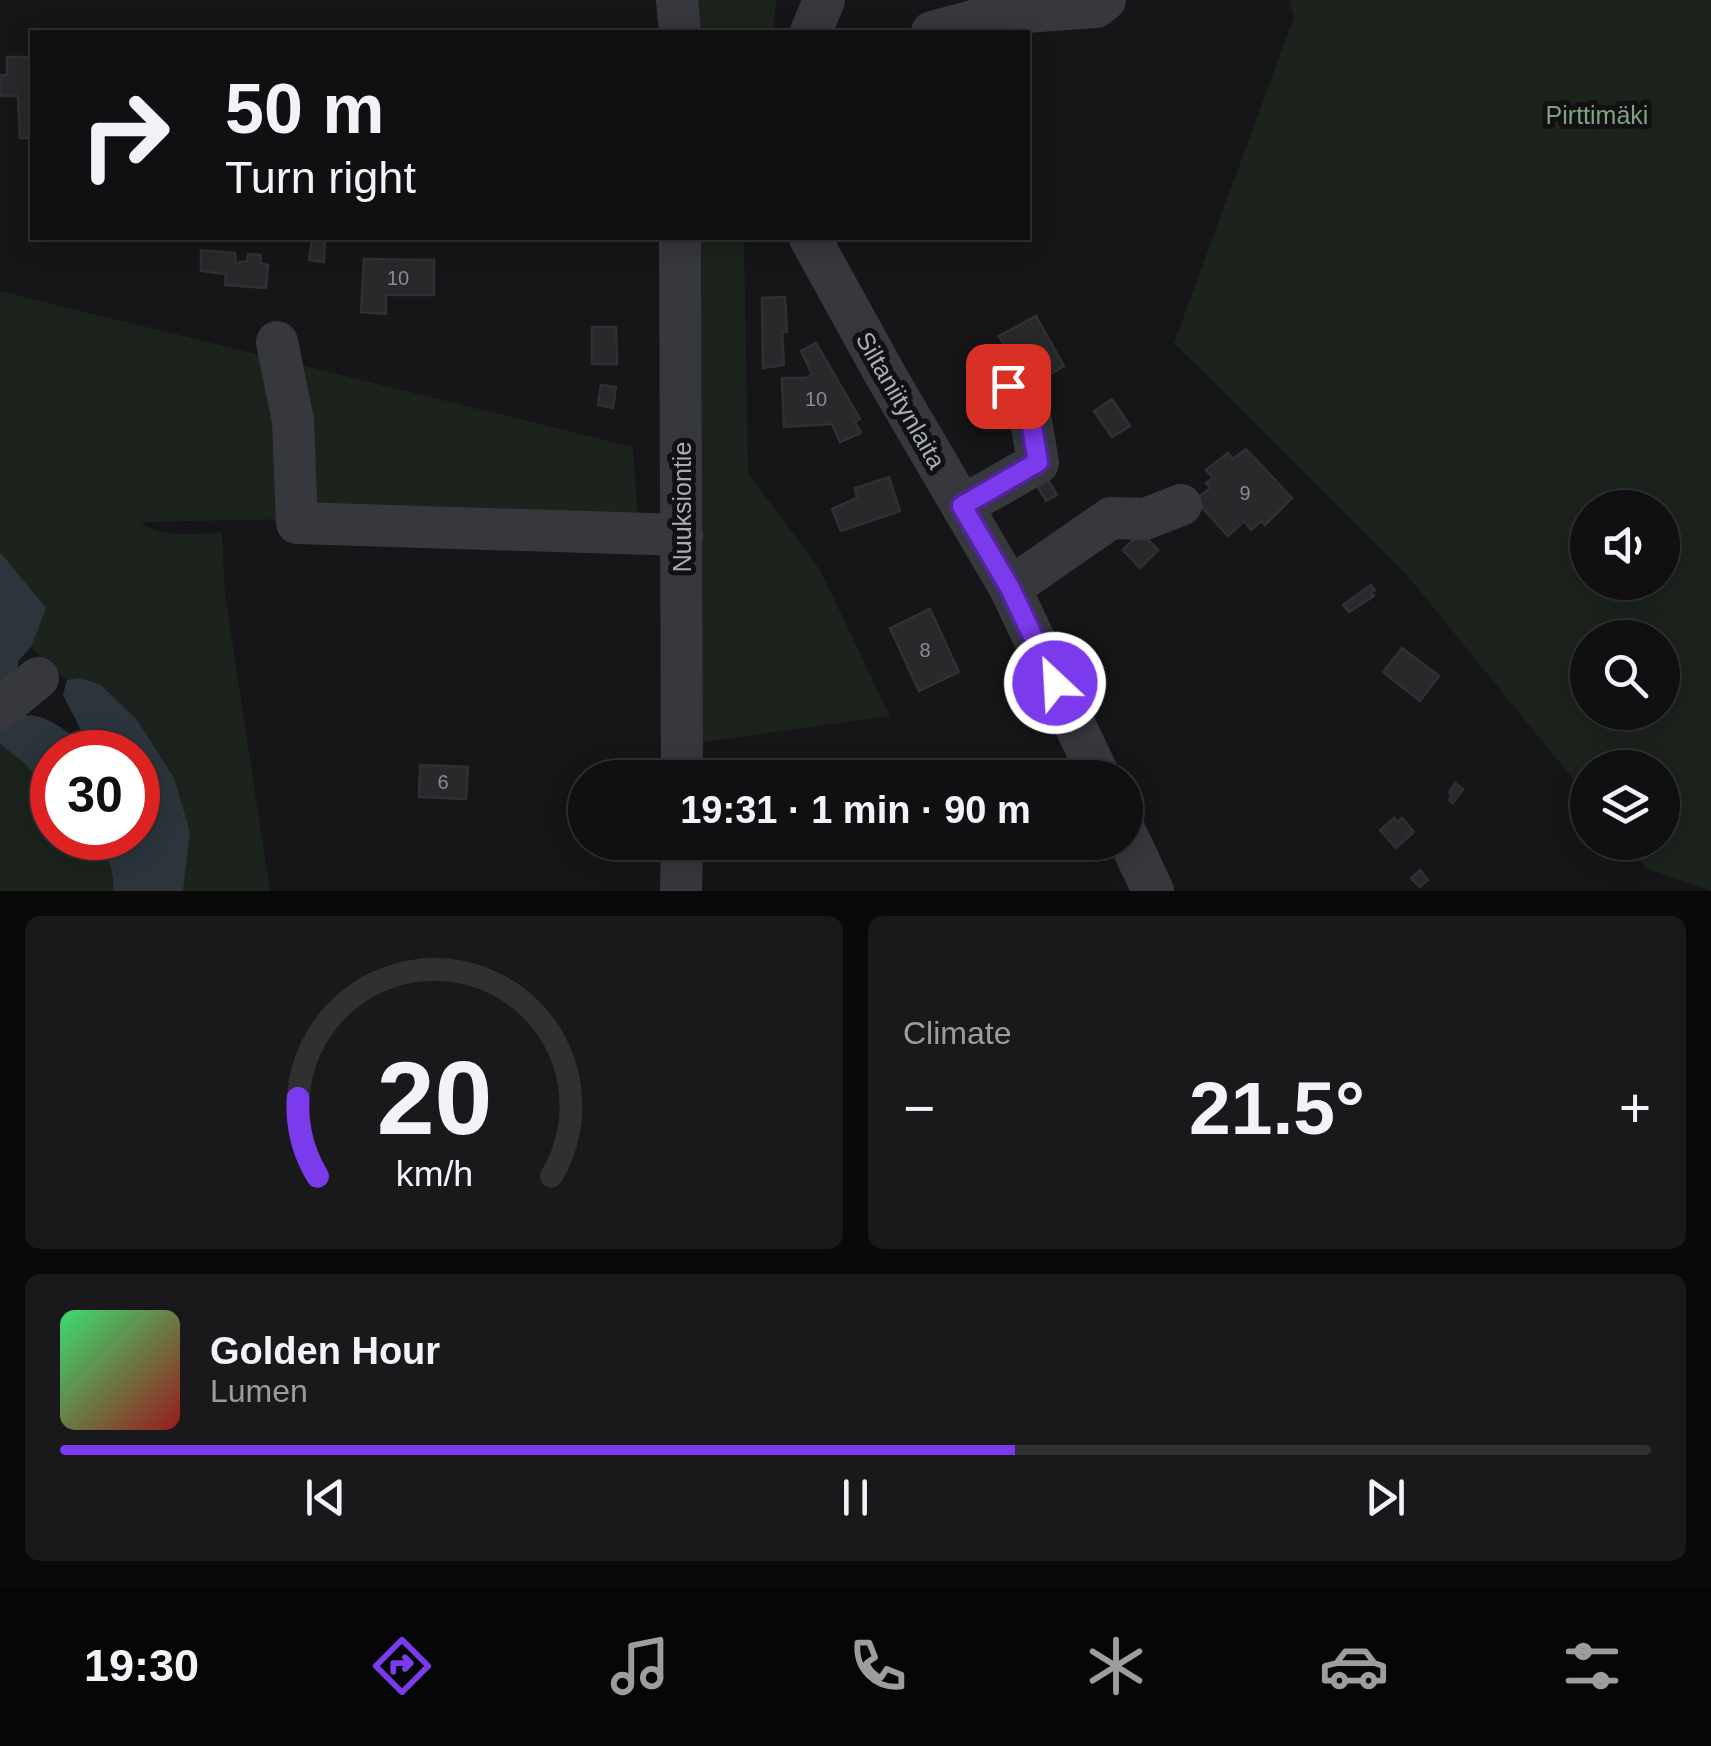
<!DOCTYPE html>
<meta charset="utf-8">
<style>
:root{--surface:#101012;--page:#19191b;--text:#f1f3f6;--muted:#9c9d9f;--line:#303032;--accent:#7c3aed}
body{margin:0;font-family:Helvetica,sans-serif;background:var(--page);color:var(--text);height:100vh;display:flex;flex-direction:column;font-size:38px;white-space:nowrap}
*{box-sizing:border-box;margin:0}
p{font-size:32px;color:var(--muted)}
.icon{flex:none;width:55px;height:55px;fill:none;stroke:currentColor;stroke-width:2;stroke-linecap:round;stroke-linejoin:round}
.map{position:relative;height:891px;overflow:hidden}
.drawer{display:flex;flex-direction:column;gap:25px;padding:25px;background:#09090a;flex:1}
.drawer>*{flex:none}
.hud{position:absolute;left:30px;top:30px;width:1000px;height:210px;border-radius:0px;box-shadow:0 5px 25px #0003,0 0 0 2px var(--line);background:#101012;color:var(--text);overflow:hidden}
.controls{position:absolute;left:1570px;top:490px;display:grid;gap:20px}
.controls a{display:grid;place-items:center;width:110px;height:110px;border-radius:50%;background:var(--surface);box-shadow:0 5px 25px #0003,0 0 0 2px var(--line);font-size:50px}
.speed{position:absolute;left:30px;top:730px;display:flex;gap:20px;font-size:50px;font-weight:700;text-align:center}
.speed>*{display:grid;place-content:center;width:130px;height:130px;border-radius:50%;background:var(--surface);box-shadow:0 5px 25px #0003,0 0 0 2px var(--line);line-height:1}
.speed .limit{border:15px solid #d22;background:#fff;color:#111}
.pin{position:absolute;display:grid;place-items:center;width:85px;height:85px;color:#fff;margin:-42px;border-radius:20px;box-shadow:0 5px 15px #0006}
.me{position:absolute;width:110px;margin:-55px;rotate:335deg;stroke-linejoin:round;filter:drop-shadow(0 0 8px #0008)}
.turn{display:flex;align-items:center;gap:35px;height:210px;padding:0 30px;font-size:45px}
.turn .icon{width:130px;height:130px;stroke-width:2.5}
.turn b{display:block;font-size:70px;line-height:85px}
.big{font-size:75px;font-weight:600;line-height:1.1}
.drawer .tile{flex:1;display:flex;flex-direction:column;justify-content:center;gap:15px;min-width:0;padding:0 35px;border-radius:15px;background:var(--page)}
.drawer .dial{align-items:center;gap:0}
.dial svg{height:260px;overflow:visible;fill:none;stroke:var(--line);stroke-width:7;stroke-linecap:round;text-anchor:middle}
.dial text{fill:var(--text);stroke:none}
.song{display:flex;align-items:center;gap:30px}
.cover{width:120px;height:120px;border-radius:15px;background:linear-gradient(135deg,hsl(140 70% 55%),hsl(0 70% 35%))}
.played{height:10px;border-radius:5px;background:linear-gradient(90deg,var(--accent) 60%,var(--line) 60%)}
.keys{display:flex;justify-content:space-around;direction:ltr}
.heat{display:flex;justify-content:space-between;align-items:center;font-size:55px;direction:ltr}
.drawer .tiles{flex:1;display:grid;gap:25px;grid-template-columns:1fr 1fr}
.tile:last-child{grid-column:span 2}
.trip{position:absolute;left:568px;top:760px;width:575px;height:100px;border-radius:50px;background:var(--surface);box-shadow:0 5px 25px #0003,0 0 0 2px var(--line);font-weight:600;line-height:100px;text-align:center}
.tab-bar{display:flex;height:160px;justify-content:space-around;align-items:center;background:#060607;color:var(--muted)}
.tab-bar .icon{width:70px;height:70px}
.tab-bar .active{color:var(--accent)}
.tab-bar b{font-size:45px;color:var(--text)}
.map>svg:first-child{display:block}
.green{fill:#1c231d;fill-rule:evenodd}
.water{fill:#2c353c}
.building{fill:#29292c;stroke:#303034;stroke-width:2.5}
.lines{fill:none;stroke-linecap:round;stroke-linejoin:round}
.minor{stroke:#37383d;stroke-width:42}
.route-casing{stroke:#51269a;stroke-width:25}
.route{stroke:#7c3aed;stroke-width:18}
.labels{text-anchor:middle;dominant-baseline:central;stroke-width:10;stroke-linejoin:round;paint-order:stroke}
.number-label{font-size:20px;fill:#888b94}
.park-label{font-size:25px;fill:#7fa381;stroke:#111113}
.street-label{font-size:25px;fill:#a8adb8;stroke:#111113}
</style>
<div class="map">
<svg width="1711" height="891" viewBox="0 0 1711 891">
<rect width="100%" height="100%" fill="#161618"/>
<g class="green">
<polygon points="696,0 776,0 773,32 699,32"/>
<path d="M1289,0h422v891l-64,-22 -22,-26 37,-1v-74h-74l-1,28 -181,-222 -232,-231 120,-326zM1588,508h74v74h-74zM1588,638h74v74h-74z"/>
<polygon points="701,238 765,238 744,242 748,473 820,570 890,716 703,742"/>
<path d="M0,291l633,156 5,75 -349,-3 -149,3c21,17 57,12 82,10l3,62 45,297h-87l7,-59 -53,-112 -36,-35 -20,-7 -14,2 -36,-33 14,-39 -45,-56z"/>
<path d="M0,744l24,19 28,31v44h44c11,13 19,36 17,53h-113z"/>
</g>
<g class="water">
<polygon points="0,552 46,608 31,647 18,661 16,688 0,702"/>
<path d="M81,678l20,7 36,35 37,58 16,54 -7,59h-70c2,-17 -6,-40 -17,-53h42v-86h-86v42l-28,-31 -24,-19v-23c35,-13 49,-3 78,19l5,-6 -20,-39 4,-15z"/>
</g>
<g class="building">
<polygon points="7,57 32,57 32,138 20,138 18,96 0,96 0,75 7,75"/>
<polygon points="312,238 325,239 324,262 309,260"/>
<polygon points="201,250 235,253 236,263 247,261 248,254 261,255 260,263 268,265 266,288 225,285 226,274 201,271"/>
<polygon points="364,259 434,260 434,295 386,295 386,314 361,312"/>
<polygon points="785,297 787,332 782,332 784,365 763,368 762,298"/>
<polygon points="1036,316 1064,366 1037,382 1034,376 1024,380 999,336"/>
<polygon points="592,327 616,327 617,364 592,364"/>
<polygon points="816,343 860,419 855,422 861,433 840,442 832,424 784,427 782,378 806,378 812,374 801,351"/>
<polygon points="601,385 616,387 613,408 598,405"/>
<polygon points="1112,399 1130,426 1112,437 1094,411"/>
<polygon points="1246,449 1292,498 1265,525 1261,521 1251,530 1244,521 1228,536 1195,500 1210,488 1206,483 1213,478 1206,470 1228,453 1233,459"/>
<polygon points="1044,473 1057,495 1046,501 1033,479"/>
<polygon points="889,477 900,511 841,531 832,509 857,498 855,488"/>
<polygon points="1141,532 1158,550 1140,568 1123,550"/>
<polygon points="1371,585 1375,590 1371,592 1374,596 1349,612 1343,605"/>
<polygon points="930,609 959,672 919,691 890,628"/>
<polygon points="1402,648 1439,676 1420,701 1383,672"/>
<polygon points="420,765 468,767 466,799 419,797"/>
<polygon points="1455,783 1463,789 1453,803 1449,800 1452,795 1449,793"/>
<polygon points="1394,818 1398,822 1402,818 1414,832 1396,848 1380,830"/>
<polygon points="1420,870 1428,880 1420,887 1411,878"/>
</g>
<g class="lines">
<g class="minor">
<polyline points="677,0 680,32"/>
<polyline points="811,32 824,0"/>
<polyline points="932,32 999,14 1096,7 1105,0"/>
<polyline points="680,238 682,778"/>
<polyline points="810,238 886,376 1010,588 1100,778"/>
<polyline points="277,342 293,421 297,523 682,535"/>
<polyline points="962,506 1038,463 1031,421 1008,386"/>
<polyline points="1010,588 1111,518 1145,519 1181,505"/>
<polyline points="0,709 38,678"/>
<polyline points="1125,831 1153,891"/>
<polyline points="681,891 682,842"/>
</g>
</g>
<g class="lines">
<g class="route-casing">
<polyline id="route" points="1008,386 1031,421 1038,462 962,506 1010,588 1055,683"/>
</g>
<use href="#route" class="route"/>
</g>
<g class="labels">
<g class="number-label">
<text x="398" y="278">10</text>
<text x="816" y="399">10</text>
<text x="1245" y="493">9</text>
<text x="925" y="650">8</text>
<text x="443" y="782">6</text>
</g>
<g class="park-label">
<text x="1597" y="115">Pirttimäki</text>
</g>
<g class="street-label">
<text transform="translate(901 400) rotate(60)">Siltaniitynlaita</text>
<text transform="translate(682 507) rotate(-90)">Nuuksiontie</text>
</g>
</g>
</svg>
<div class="controls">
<a><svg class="icon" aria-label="sound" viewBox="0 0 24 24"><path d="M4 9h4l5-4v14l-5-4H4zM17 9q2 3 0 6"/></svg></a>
<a><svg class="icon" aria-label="search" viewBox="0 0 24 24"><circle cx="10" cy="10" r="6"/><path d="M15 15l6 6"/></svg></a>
<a><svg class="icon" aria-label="layers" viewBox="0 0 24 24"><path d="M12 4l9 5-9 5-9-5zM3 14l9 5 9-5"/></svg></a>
</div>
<div class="speed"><div class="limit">30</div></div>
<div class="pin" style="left:1008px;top:386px;background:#d93025"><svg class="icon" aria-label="arrive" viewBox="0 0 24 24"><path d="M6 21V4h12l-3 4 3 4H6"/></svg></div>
<svg class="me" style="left:1055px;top:683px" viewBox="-20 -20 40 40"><circle r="17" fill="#7c3aed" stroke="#fff" stroke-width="3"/><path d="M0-11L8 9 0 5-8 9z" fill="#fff"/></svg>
<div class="trip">19:31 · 1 min · 90 m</div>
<div class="hud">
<div class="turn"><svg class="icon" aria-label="right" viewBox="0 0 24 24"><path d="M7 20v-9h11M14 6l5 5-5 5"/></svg><div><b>50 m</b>Turn right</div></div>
</div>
</div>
<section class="drawer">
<div class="tiles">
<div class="tile dial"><svg viewBox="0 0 100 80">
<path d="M14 69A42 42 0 1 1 86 69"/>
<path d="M14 69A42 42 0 0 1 8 45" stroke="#7c3aed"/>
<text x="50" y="56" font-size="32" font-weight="700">20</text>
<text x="50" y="72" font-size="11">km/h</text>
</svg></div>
<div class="tile"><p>Climate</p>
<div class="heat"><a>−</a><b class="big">21.5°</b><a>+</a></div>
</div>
<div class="tile">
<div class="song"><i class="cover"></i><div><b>Golden Hour</b><p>Lumen</p></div></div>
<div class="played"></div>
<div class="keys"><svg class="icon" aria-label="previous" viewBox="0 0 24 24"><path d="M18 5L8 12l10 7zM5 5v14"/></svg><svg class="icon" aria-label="pause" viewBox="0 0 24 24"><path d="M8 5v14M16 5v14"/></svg><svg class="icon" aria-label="next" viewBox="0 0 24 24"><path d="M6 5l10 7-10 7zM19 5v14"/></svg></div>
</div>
</div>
</section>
<nav class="tab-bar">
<b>19:30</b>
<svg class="icon active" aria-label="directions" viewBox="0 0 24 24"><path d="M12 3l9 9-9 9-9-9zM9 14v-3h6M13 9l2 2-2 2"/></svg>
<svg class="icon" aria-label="music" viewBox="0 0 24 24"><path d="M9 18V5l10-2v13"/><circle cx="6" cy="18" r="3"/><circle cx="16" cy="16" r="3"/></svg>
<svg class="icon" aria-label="phone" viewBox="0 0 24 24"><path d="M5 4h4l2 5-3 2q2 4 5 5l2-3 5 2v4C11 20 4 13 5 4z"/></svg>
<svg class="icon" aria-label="climate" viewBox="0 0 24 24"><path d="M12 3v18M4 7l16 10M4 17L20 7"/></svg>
<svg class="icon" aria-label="car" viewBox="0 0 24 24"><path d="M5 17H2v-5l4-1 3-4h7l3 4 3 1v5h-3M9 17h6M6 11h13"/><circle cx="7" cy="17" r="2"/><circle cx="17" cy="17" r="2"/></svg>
<svg class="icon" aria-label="filters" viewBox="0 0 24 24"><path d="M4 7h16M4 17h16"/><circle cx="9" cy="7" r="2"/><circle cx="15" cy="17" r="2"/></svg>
</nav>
